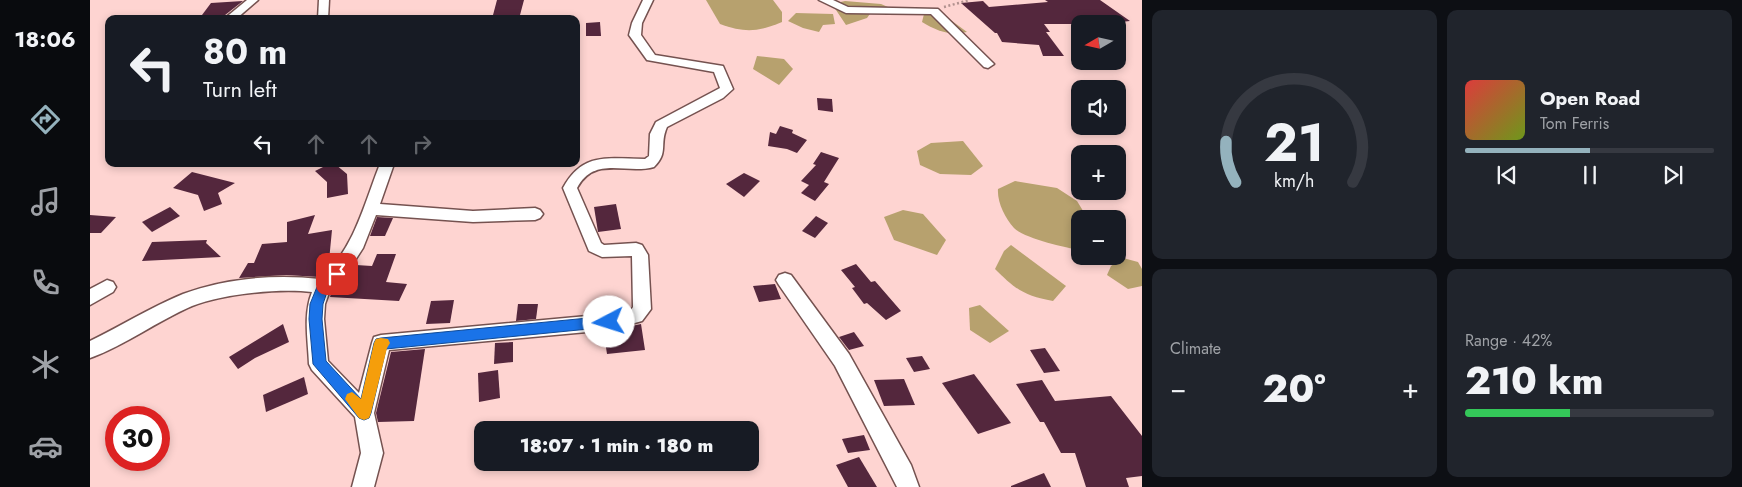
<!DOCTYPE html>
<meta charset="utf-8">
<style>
:root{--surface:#171b24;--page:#20242c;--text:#f1f3f6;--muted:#9ea1a6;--line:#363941;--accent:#94b2bd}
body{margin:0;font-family:Jost,sans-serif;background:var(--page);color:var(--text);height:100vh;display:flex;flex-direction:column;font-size:19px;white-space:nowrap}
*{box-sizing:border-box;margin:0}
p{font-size:16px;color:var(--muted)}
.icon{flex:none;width:28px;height:28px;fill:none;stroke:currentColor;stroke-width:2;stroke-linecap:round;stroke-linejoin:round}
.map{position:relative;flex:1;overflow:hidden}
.side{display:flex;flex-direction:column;gap:10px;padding:10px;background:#0d0f14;width:600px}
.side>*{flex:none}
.banner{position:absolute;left:15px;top:15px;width:475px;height:152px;border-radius:10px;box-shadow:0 2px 8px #0003;background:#171b24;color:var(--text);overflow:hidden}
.needle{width:32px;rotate:261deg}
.controls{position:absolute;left:981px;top:15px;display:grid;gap:10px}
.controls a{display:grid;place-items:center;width:55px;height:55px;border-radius:10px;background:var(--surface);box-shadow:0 2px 8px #0003;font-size:25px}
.speed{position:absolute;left:15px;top:406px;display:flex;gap:10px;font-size:25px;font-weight:700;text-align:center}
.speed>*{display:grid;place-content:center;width:65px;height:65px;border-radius:50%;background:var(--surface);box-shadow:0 2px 8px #0003;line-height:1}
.speed .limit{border:8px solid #d22;background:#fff;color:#111}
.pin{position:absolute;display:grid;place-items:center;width:42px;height:42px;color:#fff;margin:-21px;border-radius:10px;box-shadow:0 2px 8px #0006}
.me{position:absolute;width:55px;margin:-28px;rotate:265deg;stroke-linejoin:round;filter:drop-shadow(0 0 4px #0008)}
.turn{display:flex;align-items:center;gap:18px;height:105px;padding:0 15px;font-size:22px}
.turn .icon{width:65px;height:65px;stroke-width:2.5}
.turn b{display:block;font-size:35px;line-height:42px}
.lanes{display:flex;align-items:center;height:48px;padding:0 15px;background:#0003;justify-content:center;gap:25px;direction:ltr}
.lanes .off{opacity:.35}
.big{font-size:38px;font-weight:800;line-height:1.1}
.side .card{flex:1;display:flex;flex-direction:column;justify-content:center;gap:8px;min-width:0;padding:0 18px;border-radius:10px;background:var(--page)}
.side .dial{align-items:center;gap:0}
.dial svg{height:130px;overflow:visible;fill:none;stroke:var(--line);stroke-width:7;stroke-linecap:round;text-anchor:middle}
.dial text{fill:var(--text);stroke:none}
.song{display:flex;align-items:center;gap:15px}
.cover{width:60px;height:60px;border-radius:8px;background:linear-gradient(135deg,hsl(0 70% 55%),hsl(80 70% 35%))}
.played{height:5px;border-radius:2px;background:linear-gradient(90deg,var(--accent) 50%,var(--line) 50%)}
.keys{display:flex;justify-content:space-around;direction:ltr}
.heat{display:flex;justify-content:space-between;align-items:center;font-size:28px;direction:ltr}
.charge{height:8px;border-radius:4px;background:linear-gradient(90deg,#34c759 42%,var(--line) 0)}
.side .tiles{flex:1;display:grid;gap:10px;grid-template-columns:repeat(2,1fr)}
.trip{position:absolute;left:384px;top:421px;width:285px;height:50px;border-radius:10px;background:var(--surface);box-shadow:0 2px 8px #0003;font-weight:800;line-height:50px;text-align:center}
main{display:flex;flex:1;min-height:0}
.menu{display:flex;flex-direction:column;width:90px;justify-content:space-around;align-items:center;background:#090b0e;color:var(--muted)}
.menu .icon{width:35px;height:35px}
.menu .active{color:var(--accent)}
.menu b{font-size:22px;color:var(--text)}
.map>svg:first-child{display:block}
.forest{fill:#b7a16e}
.building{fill:#54273d}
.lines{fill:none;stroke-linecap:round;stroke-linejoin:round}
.street-casing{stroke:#755250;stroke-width:3}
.path{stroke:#b1918e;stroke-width:2.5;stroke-dasharray:2 2.5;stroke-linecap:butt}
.street{fill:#fff;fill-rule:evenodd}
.route{fill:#1a73e8;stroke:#114b97}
.slow{fill:#f59e0b}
</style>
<main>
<nav class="menu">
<b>18:06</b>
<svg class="icon active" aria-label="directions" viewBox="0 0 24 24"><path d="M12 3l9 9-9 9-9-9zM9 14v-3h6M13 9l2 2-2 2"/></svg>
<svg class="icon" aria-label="music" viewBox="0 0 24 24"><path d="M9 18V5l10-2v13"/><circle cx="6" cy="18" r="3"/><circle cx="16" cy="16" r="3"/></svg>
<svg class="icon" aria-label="phone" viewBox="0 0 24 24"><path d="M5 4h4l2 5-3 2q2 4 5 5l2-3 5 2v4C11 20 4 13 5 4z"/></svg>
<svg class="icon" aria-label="climate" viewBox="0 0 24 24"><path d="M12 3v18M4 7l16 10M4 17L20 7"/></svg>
<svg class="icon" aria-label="car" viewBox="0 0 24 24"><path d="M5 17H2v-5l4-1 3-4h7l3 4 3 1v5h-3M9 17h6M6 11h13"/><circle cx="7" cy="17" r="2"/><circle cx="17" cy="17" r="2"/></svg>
</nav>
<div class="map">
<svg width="1052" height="487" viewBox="0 0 1052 487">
<rect width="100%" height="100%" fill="#fed4d1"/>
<g class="forest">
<path d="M616,0h67l9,12v10c-24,10 -37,11 -62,2z"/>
<polygon points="755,1 791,4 805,10 782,11 777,18 756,25 742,4"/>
<polygon points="706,13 743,14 745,24 733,25 729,32 713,28 698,21"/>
<path d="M851,13l26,19c-18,4 -30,-1 -45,-10l2,-8z"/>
<polygon points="667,56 694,59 703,69 689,85 663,69"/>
<polygon points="873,141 893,166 881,175 850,174 830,165 827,151 841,143"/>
<path d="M925,181l42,7 20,13 11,18h-8v31c-14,-2 -57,-12 -66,-22 -9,-10 -17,-26 -16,-39z"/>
<polygon points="813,210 833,214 856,240 847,255 804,240 794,217"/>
<path d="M921,245l55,41 -13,15c-28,-5 -37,-11 -58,-32l9,-18z"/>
<polygon points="1033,258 1048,262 1052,269 1052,286 1038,289 1017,275 1021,266"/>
<polygon points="890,305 919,331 900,343 880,330 879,308"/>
</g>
<g class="building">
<polygon points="407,0 434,0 430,15 403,15"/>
<polygon points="955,0 1010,0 1040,21 1012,24 954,24 960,32 956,32 974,56 953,56 949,45 912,42 907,33 905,33 871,3 893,1 899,7 958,2"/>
<polygon points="153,1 130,19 112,15 121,3"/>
<polygon points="510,22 511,36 496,36 496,23"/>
<polygon points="727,98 742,99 743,112 728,110"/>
<polygon points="690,126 703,130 702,133 717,140 707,153 697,149 678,146 680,132 686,134"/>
<polygon points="731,152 749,158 734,182 739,184 725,201 711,193 719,185 711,181 726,165 723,164"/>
<polygon points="239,164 245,164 257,174 258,194 237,198 237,182 225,171"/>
<polygon points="102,172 145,183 128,193 132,204 114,211 108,195 83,188"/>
<polygon points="654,173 670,181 654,197 636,184"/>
<polygon points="526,204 531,229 508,232 504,207"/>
<polygon points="80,207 90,216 62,232 52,222"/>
<polygon points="0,215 26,217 11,233 0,233"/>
<polygon points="225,215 218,234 242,230 239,261 234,272 229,277 196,275 149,278 158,263 164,263 172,244 197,242 197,222"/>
<polygon points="726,216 738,223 725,238 712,231"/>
<polygon points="287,217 303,218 295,236 280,236"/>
<polygon points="117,240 116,243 131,257 52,261 62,242"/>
<polygon points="287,254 306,254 296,282 317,284 309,301 240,297 242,290 253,282 259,282 266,265 282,266"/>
<polygon points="766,264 781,282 785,281 811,311 796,320 777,303 774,304 762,288 765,287 751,270"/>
<polygon points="685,284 691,299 669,302 663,286"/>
<polygon points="364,300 360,323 336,324 341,301"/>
<polygon points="428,304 448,304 446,319 426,321"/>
<polygon points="193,324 199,342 165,358 148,369 139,357"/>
<polygon points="551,324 555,350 517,354 515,341 538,339 537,327"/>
<polygon points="764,332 774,346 759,350 749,337"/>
<polygon points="423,342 423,362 404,364 405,343"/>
<polygon points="955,348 970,371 954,373 940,350"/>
<polygon points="335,349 324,421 288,422 286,413 301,352"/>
<polygon points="832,356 840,369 824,372 816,358"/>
<polygon points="408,370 410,398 389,402 388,373"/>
<polygon points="884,374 921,423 888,434 852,383"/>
<polygon points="214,377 218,394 176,412 173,395"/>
<polygon points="814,379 825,405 794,406 784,380"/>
<polygon points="952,380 965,401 1021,396 1052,436 1052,476 1036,478 1039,487 996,487 985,453 971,453 954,422 950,422 926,384"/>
<polygon points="774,435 780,450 758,453 752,439"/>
<polygon points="769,457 787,487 758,487 746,465"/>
<polygon points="954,473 961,487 921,487 921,486"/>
</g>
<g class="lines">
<g class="street-casing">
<g id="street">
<polygon points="157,0 168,0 146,19 134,19"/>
<polygon points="229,0 239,0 238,19 228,19"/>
<path d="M553,0h10l-11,23 -1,12 14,20 68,11 10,23 -10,9 -56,29c-8,18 2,25 -13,40 -28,8 -59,-12 -77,21l24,55 3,2 32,-2 6,2 6,10 3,54 -9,12 -33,9 -220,20 -15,63 9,40 -9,34h-22l9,-34 -6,-36 -43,-47 -3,-6c-1,-25 -6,-49 3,-72 -33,-4 -89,2 -120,14 -35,15 -66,39 -102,52v-17c31,-15 61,-34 93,-47 42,-16 93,-20 137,-15 34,-29 44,-75 60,-115h14l-14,40 93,7 62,-3 5,2 3,4 -3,4 -5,2 -62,2 -97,-7 -13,33 -20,31 -13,11 -5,14 -1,15 4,42 31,32 13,-50 2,-6 7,-2 228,-21 22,-4 2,-3 -1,-51 -30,1 -13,-6 -26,-63c20,-37 46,-29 82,-29l4,-3 1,-22 6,-12 64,-34 -6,-16 -67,-12 -18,-25 3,-12z"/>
<polygon points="729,0 743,0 758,7 848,9 904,64 898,68 894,67 841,14 756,13"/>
<polygon points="695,273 701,275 759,354 821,465 829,487 807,487 745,366 689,285 686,280 689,275"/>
<polygon points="17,280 23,282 26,287 23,292 0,305 0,289"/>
</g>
</g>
<polyline class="path" points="854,7 880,0"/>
<use href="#street" class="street"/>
</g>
<polygon class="route" points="247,269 251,271 253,274 238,289 233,304 232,319 236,361 271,399 284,343 286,339 291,338 519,316 523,318 525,322 523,325 519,327 296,349 281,413 279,418 274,420 269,418 223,364 219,319 220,304 229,282"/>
<polygon class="slow" points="291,338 298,339 300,343 297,348 281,413 279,418 274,420 269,418 255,399 257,394 262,392 271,399 284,343 286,339"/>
</svg>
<div class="controls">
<a><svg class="needle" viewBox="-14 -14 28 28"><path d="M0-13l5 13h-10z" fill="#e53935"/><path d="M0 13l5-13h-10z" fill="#9ea1a6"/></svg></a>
<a><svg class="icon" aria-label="sound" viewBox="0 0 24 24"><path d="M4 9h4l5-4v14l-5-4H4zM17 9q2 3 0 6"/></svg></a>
<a>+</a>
<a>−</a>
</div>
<div class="speed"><div class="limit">30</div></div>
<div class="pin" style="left:247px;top:274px;background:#d93025"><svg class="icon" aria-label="arrive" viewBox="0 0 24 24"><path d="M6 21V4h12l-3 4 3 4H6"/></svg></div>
<svg class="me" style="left:519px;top:322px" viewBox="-20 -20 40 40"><circle r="19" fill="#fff"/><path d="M0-13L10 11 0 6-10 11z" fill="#1a73e8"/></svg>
<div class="trip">18:07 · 1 min · 180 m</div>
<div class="banner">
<div class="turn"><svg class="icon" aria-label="left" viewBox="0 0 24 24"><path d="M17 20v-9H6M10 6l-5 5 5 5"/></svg><div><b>80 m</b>Turn left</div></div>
<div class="lanes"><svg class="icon" aria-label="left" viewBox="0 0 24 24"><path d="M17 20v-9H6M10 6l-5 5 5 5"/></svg><svg class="icon off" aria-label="ahead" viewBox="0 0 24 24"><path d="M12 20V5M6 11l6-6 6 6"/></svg><svg class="icon off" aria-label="ahead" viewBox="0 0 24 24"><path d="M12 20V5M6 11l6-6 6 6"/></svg><svg class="icon off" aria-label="right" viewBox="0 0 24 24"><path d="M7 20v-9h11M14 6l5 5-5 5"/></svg></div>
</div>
</div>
<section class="side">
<div class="tiles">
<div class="card dial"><svg viewBox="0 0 100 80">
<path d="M14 69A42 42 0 1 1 86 69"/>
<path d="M14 69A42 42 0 0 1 8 44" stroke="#94b2bd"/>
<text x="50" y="56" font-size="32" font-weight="700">21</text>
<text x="50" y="72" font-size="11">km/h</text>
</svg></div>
<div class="card">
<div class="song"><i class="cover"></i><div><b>Open Road</b><p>Tom Ferris</p></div></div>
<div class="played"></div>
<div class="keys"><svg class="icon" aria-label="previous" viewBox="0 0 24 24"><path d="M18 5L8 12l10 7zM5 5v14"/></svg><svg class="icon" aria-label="pause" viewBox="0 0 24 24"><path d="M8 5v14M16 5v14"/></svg><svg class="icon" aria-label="next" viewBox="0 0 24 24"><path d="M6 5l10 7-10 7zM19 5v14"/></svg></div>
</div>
<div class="card"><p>Climate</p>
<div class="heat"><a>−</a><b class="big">20°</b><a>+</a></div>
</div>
<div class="card"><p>Range · 42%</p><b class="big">210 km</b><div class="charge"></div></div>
</div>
</section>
</main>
